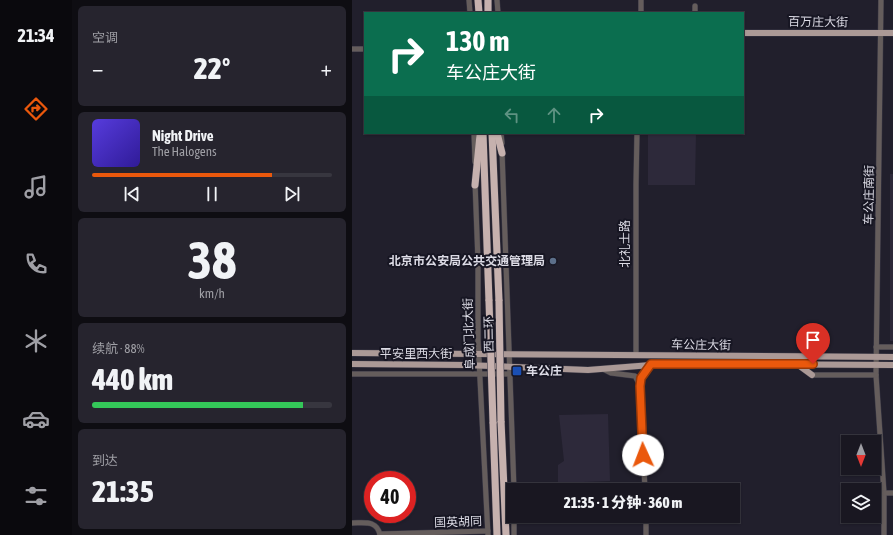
<!DOCTYPE html>
<html lang="zh">
<meta charset="utf-8">
<style>
:root{--surface:#191721;--page:#26242e;--text:#f1f3f6;--muted:#9f9fa5;--line:#37363f;--accent:#ea580c}
body{margin:0;font-family:"Asap Condensed","Noto Sans SC",sans-serif;background:var(--page);color:var(--text);height:100vh;display:flex;flex-direction:column;font-size:15px;white-space:nowrap}
*{box-sizing:border-box;margin:0}
p{font-size:13px;color:var(--muted)}
.icon{flex:none;width:22px;height:22px;fill:none;stroke:currentColor;stroke-width:2;stroke-linecap:round;stroke-linejoin:round}
.map{position:relative;flex:1;overflow:hidden}
.drawer{display:flex;flex-direction:column;gap:6px;padding:6px;background:#0e0d12;width:280px}
.drawer>*{flex:none}
.top-card{position:absolute;left:12px;top:12px;width:380px;height:122px;border-radius:0px;box-shadow:0 1px 3px #0004,0 0 0 1px var(--line);background:#0b6e4f;color:#fff;overflow:hidden}
.needle{width:26px;rotate:180deg}
.buttons{position:absolute;left:489px;top:435px;display:grid;gap:8px}
.buttons a{display:grid;place-items:center;width:40px;height:40px;border-radius:0px;background:var(--surface);box-shadow:0 1px 3px #0004,0 0 0 1px var(--line);font-size:20px}
.speed{position:absolute;left:12px;top:471px;display:flex;gap:8px;font-size:20px;font-weight:700;text-align:center}
.speed>*{display:grid;place-content:center;width:52px;height:52px;border-radius:50%;background:var(--surface);box-shadow:0 1px 3px #0004,0 0 0 1px var(--line);line-height:1}
.speed .limit{border:6px solid #d22;background:#fff;color:#111}
.pin{position:absolute;display:grid;place-items:center;width:34px;height:34px;color:#fff;margin:-41px -17px;border-radius:50% 50% 50% 0;rotate:-45deg;box-shadow:0 0 4px #0007}
.pin .icon{rotate:45deg}
.me{position:absolute;width:44px;margin:-22px;rotate:358deg;stroke-linejoin:round;filter:drop-shadow(0 0 3px #0008)}
.turn{display:flex;align-items:center;gap:14px;height:84px;padding:0 16px;font-size:18px}
.turn .icon{width:52px;height:52px;stroke-width:2.5}
.turn b{display:block;font-size:28px;line-height:34px}
.lanes{display:flex;align-items:center;height:38px;padding:0 16px;background:#0003;justify-content:center;gap:20px;direction:ltr}
.lanes .off{opacity:.35}
.big{font-size:30px;font-weight:800;line-height:1.1}
.drawer .widget{flex:1;display:flex;flex-direction:column;justify-content:center;gap:6px;min-width:0;padding:0 14px;border-radius:6px;background:var(--page)}
.drawer .dial{align-items:center;gap:0}
.dial b{font-size:52px;line-height:1}
.song{display:flex;align-items:center;gap:12px}
.cover{width:48px;height:48px;border-radius:6px;background:linear-gradient(135deg,hsl(250 70% 55%),hsl(250 70% 35%))}
.played{height:4px;border-radius:2px;background:linear-gradient(90deg,var(--accent) 75%,var(--line) 75%)}
.keys{display:flex;justify-content:space-around;direction:ltr}
.heat{display:flex;justify-content:space-between;align-items:center;font-size:22px;direction:ltr}
.charge{height:6px;border-radius:3px;background:linear-gradient(90deg,#34c759 88%,var(--line) 0)}
.trip{position:absolute;left:154px;top:483px;width:234px;height:40px;border-radius:0px;background:var(--surface);box-shadow:0 1px 3px #0004,0 0 0 1px var(--line);font-weight:800;line-height:40px;text-align:center}
main{display:flex;flex:1;min-height:0}
.dock{display:flex;flex-direction:column;width:72px;justify-content:space-around;align-items:center;background:#0a090d;color:var(--muted)}
.dock .icon{width:28px;height:28px}
.dock .selected{color:var(--accent)}
.dock b{font-size:18px;color:var(--text)}
.map>svg:first-child{display:block}
.education{fill:#2d293a}
.lines{fill:none;stroke-linecap:round;stroke-linejoin:round}
.minor-casing{stroke:#3b3946;stroke-width:6}
.major-casing{stroke:#3b3946;stroke-width:7}
.highway-casing{stroke:#3b3946;stroke-width:8}
.minor{stroke:#655d5c;stroke-width:5}
.major{stroke:#ab9996;stroke-width:6}
.highway{stroke:#c6b1ae;stroke-width:7}
.highway-bridge-casing{stroke:#3b3946;stroke-width:8;stroke-linecap:butt}
.highway-bridge{stroke:#c6b1ae;stroke-width:7}
.route-casing{stroke:#983908;stroke-width:10}
.route{stroke:#ea580c;stroke-width:7}
.service-dot{fill:#5c6f8a;stroke:#171623;stroke-width:1.5}
.transit-dot{fill:#1a4fb4;stroke:#171623;stroke-width:1.5}
.labels{text-anchor:middle;dominant-baseline:central;stroke-width:4;stroke-linejoin:round;paint-order:stroke}
.street-label{font-size:12px;fill:#dcdbe5;stroke:#171623}
.poi-label{font-size:12px;font-weight:bold;fill:#dcdbe5;stroke:#171623;text-anchor:end}
</style>
<main>
<nav class="dock">
<b>21:34</b>
<svg class="icon selected" aria-label="directions" viewBox="0 0 24 24"><path d="M12 3l9 9-9 9-9-9zM9 14v-3h6M13 9l2 2-2 2"/></svg>
<svg class="icon" aria-label="music" viewBox="0 0 24 24"><path d="M9 18V5l10-2v13"/><circle cx="6" cy="18" r="3"/><circle cx="16" cy="16" r="3"/></svg>
<svg class="icon" aria-label="phone" viewBox="0 0 24 24"><path d="M5 4h4l2 5-3 2q2 4 5 5l2-3 5 2v4C11 20 4 13 5 4z"/></svg>
<svg class="icon" aria-label="climate" viewBox="0 0 24 24"><path d="M12 3v18M4 7l16 10M4 17L20 7"/></svg>
<svg class="icon" aria-label="car" viewBox="0 0 24 24"><path d="M5 17H2v-5l4-1 3-4h7l3 4 3 1v5h-3M9 17h6M6 11h13"/><circle cx="7" cy="17" r="2"/><circle cx="17" cy="17" r="2"/></svg>
<svg class="icon" aria-label="filters" viewBox="0 0 24 24"><path d="M4 7h16M4 17h16"/><circle cx="9" cy="7" r="2"/><circle cx="15" cy="17" r="2"/></svg>
</nav>
<section class="drawer">
<div class="widget"><p>空调</p>
<div class="heat"><a>−</a><b class="big">22°</b><a>+</a></div>
</div>
<div class="widget">
<div class="song"><i class="cover"></i><div><b>Night Drive</b><p>The Halogens</p></div></div>
<div class="played"></div>
<div class="keys"><svg class="icon" aria-label="previous" viewBox="0 0 24 24"><path d="M18 5L8 12l10 7zM5 5v14"/></svg><svg class="icon" aria-label="pause" viewBox="0 0 24 24"><path d="M8 5v14M16 5v14"/></svg><svg class="icon" aria-label="next" viewBox="0 0 24 24"><path d="M6 5l10 7-10 7zM19 5v14"/></svg></div>
</div>
<div class="widget dial"><b>38</b><p>km/h</p></div>
<div class="widget"><p>续航 · 88%</p><b class="big">440 km</b><div class="charge"></div></div>
<div class="widget"><p>到达</p><b class="big">21:35</b></div>
</section>
<div class="map">
<svg width="541" height="535" viewBox="0 0 541 535">
<rect width="100%" height="100%" fill="#211f2c"/>
<g class="education">
<polygon points="296,133 344,133 343,185 296,185"/>
<rect x="538" y="174" width="3" height="167"/>
<polygon points="256,414 258,481 206,483 206,465 212,461 207,415"/>
</g>
<g class="lines">
<g class="minor-casing">
<g id="minor">
<polyline points="117,0 118,13"/>
<polyline points="145,0 146,13"/>
<polyline points="529,0 524,375 532,493 532,535"/>
<polyline points="289,13 289,0"/>
<polyline points="343,13 343,6"/>
<polyline points="0,49 13,49"/>
<polyline points="122,133 123,162"/>
<polyline points="149,133 150,143"/>
<polyline points="150,151 162,490"/>
<polyline points="123,182 126,261 126,340 136,535"/>
<polyline points="524,347 541,347"/>
<polyline points="284,355 284,184 285,133"/>
<polyline points="253,370 259,373 283,376 288,385"/>
<polyline points="0,374 158,374"/>
<polyline points="460,375 524,375"/>
<polyline points="293,490 288,386 289,378 299,365"/>
<polyline points="532,493 541,493"/>
<polyline points="162,516 162,535"/>
<polyline points="294,516 294,535"/>
<path d="M0,523c13,0 25,-3 28,12"/>
<polyline points="28,534 136,531"/>
</g>
</g>
<g class="major-casing">
<g id="major">
<polyline points="391,33 541,33"/>
<polyline points="0,353 541,357"/>
<polyline points="0,364 113,365 236,370 299,365 342,364 541,365"/>
<polyline points="445,364 460,375"/>
</g>
</g>
<g class="highway-casing">
<g id="highway">
<polyline points="126,0 127,13"/>
<polyline points="136,0 136,13"/>
<polyline points="131,133 137,301"/>
<polyline points="140,133 147,301"/>
<polyline points="145,133 150,153"/>
<polyline points="123,185 128,135"/>
<polyline points="149,421 154,535"/>
<polyline points="141,422 145,535"/>
</g>
</g>
<use href="#minor" class="minor"/>
<use href="#major" class="major"/>
<use href="#highway" class="highway"/>
<g class="highway-bridge-casing">
<g id="highway-bridge">
<polyline points="137,301 141,422"/>
<polyline points="147,301 149,421"/>
</g>
</g>
<use href="#highway-bridge" class="highway-bridge"/>
</g>
<g class="lines">
<g class="route-casing">
<polyline id="route" points="291,455 288,386 289,378 299,364 461,364"/>
</g>
<use href="#route" class="route"/>
</g>
<circle class="service-dot" cx="201" cy="261" r="4"/>
<rect class="transit-dot" x="160" y="366" width="10" height="10" rx="2"/>
<g class="labels">
<g class="street-label">
<text transform="translate(466 22) rotate(1)">百万庄大街</text>
<text transform="translate(517 195) rotate(-89)">车公庄南街</text>
<text transform="translate(273 244) rotate(-90)">北礼士路</text>
<text transform="translate(117 334) rotate(-92)">阜成门北大街</text>
<text transform="translate(137 334) rotate(-91)">西二环</text>
<text transform="translate(349 345) rotate(1)">车公庄大街</text>
<text x="64" y="354">平安里西大街</text>
<text transform="translate(106 522) rotate(-2)">国英胡同</text>
</g>
<g class="poi-label">
<text x="193" y="261">北京市公安局公共交通管理局</text>
<text x="174" y="371" text-anchor="start">车公庄</text>
</g>
</g>
</svg>
<div class="buttons">
<a><svg class="needle" viewBox="-14 -14 28 28"><path d="M0-13l5 13h-10z" fill="#e53935"/><path d="M0 13l5-13h-10z" fill="#9f9fa5"/></svg></a>
<a><svg class="icon" aria-label="layers" viewBox="0 0 24 24"><path d="M12 4l9 5-9 5-9-5zM3 14l9 5 9-5"/></svg></a>
</div>
<div class="speed"><div class="limit">40</div></div>
<div class="pin" style="left:461px;top:364px;background:#d93025"><svg class="icon" aria-label="arrive" viewBox="0 0 24 24"><path d="M6 21V4h12l-3 4 3 4H6"/></svg></div>
<svg class="me" style="left:291px;top:455px" viewBox="-20 -20 40 40"><circle r="19" fill="#fff"/><path d="M0-13L10 11 0 6-10 11z" fill="#ea580c"/></svg>
<div class="trip">21:35 · 1 分钟 · 360 m</div>
<div class="top-card">
<div class="turn"><svg class="icon" aria-label="right" viewBox="0 0 24 24"><path d="M7 20v-9h11M14 6l5 5-5 5"/></svg><div><b>130 m</b>车公庄大街</div></div>
<div class="lanes"><svg class="icon off" aria-label="left" viewBox="0 0 24 24"><path d="M17 20v-9H6M10 6l-5 5 5 5"/></svg><svg class="icon off" aria-label="ahead" viewBox="0 0 24 24"><path d="M12 20V5M6 11l6-6 6 6"/></svg><svg class="icon" aria-label="right" viewBox="0 0 24 24"><path d="M7 20v-9h11M14 6l5 5-5 5"/></svg></div>
</div>
</div>
</main>
